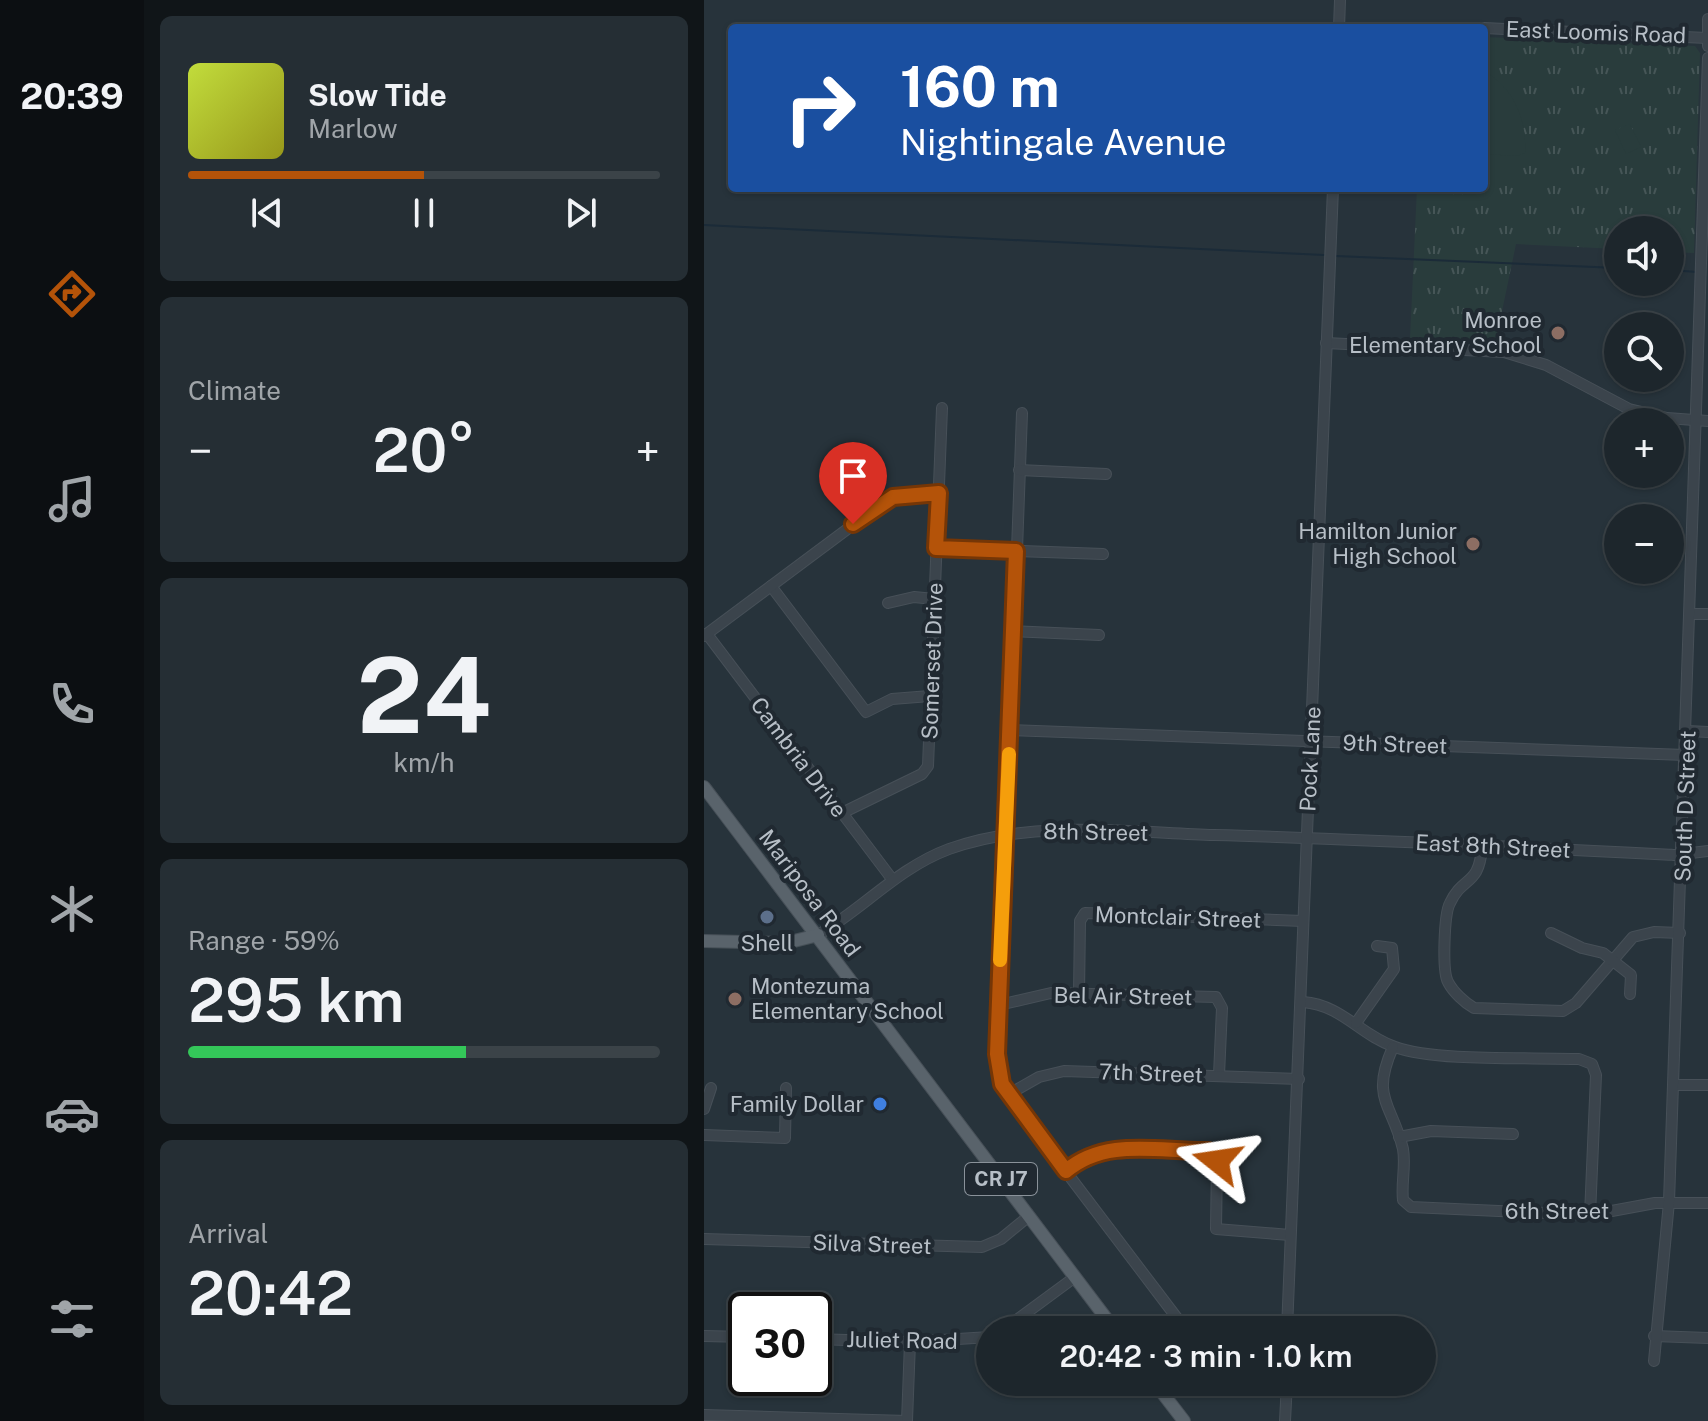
<!DOCTYPE html>
<meta charset="utf-8">
<style>
:root{--surface:#1d262c;--page:#252e34;--text:#f1f3f6;--muted:#a0a5a9;--line:#3b4348;--accent:#b45309}
body{margin:0;font-family:"Public Sans",sans-serif;background:var(--page);color:var(--text);height:100vh;display:flex;flex-direction:column;font-size:30px;white-space:nowrap}
*{box-sizing:border-box;margin:0}
p{font-size:26px;color:var(--muted)}
.icon{flex:none;width:44px;height:44px;fill:none;stroke:currentColor;stroke-width:2;stroke-linecap:round;stroke-linejoin:round}
.map{position:relative;flex:1;overflow:hidden}
.sheet{display:flex;flex-direction:column;gap:16px;padding:16px;background:#101518;width:560px}
.sheet>*{flex:none}
.hud{position:absolute;left:24px;top:24px;width:760px;height:168px;border-radius:8px;box-shadow:0 2px 6px #0004,0 0 0 2px var(--line);background:#1a4fa0;color:#fff;overflow:hidden}
.controls{position:absolute;left:900px;top:216px;display:grid;gap:16px}
.controls a{display:grid;place-items:center;width:80px;height:80px;border-radius:50%;background:var(--surface);box-shadow:0 2px 6px #0004,0 0 0 2px var(--line);font-size:40px}
.speed{position:absolute;left:24px;top:1292px;display:flex;gap:16px;font-size:40px;font-weight:700;text-align:center}
.speed>*{display:grid;place-content:center;width:104px;height:104px;border-radius:50%;background:var(--surface);box-shadow:0 2px 6px #0004,0 0 0 2px var(--line);line-height:1}
.speed .limit{border:4px solid #111;border-radius:12px;background:#fff;color:#111}
.pin{position:absolute;display:grid;place-items:center;width:68px;height:68px;color:#fff;margin:-82px -34px;border-radius:50% 50% 50% 0;rotate:-45deg;box-shadow:0 0 8px #0007}
.pin .icon{rotate:45deg}
.me{position:absolute;width:88px;margin:-44px;rotate:285deg;stroke-linejoin:round;filter:drop-shadow(0 0 6px #0008)}
.turn{display:flex;align-items:center;gap:28px;height:168px;padding:0 40px;font-size:36px}
.turn .icon{width:104px;height:104px;stroke-width:2.5}
.turn b{display:block;font-size:56px;line-height:68px}
.big{font-size:60px;font-weight:600;line-height:1.1}
.sheet .card{flex:1;display:flex;flex-direction:column;justify-content:center;gap:12px;min-width:0;padding:0 28px;border-radius:12px;background:var(--page)}
.sheet .dial{align-items:center;gap:0}
.dial b{font-size:104px;line-height:1}
.song{display:flex;align-items:center;gap:24px}
.cover{width:96px;height:96px;border-radius:12px;background:linear-gradient(135deg,hsl(70 70% 55%),hsl(60 70% 35%))}
.played{height:8px;border-radius:4px;background:linear-gradient(90deg,var(--accent) 50%,var(--line) 50%)}
.keys{display:flex;justify-content:space-around;direction:ltr}
.heat{display:flex;justify-content:space-between;align-items:center;font-size:44px;direction:ltr}
.charge{height:12px;border-radius:6px;background:linear-gradient(90deg,#34c759 59%,var(--line) 0)}
.trip{position:absolute;left:272px;top:1316px;width:460px;height:80px;border-radius:40px;background:var(--surface);box-shadow:0 2px 6px #0004,0 0 0 2px var(--line);font-weight:600;line-height:80px;text-align:center}
main{display:flex;flex:1;min-height:0}
.menu{display:flex;flex-direction:column;width:144px;justify-content:space-around;align-items:center;background:#0c0f12;color:var(--muted)}
.menu .icon{width:56px;height:56px}
.menu .active{color:var(--accent)}
.menu b{font-size:36px;color:var(--text)}
.map>svg:first-child{display:block}
.grass{fill:url(#grass-tufts)}
.pitch{fill:#293c3c}
.lines{fill:none;stroke-linecap:round;stroke-linejoin:round}
.stream{stroke:#1b2b38;stroke-width:2}
.minor-casing{stroke:#475058;stroke-width:12}
.major-casing{stroke:#475058;stroke-width:14}
.minor{stroke:#3b444c;stroke-width:10}
.major{stroke:#59636b;stroke-width:12}
.route-casing{stroke:#753606;stroke-width:20}
.route{stroke:#b45309;stroke-width:14}
.slow{stroke:#f59e0b;stroke-width:14}
.education-dot{fill:#8d6e63;stroke:#202931;stroke-width:3}
.service-dot{fill:#5c6f8a;stroke:#202931;stroke-width:3}
.shop-dot{fill:#3f7fe0;stroke:#202931;stroke-width:3}
.labels{text-anchor:middle;dominant-baseline:central;stroke-width:8;stroke-linejoin:round;paint-order:stroke}
.shield{fill:#202931;stroke:#8a929a;stroke-width:2}
.shield-label{font-size:20px;font-weight:bold;fill:#b7bfc7}
.street-label{font-size:22px;fill:#b7bfc7;stroke:#202931}
.poi-label{font-size:22px;fill:#b7bfc7;stroke:#202931;text-anchor:end}
</style>
<main>
<nav class="menu">
<b>20:39</b>
<svg class="icon active" aria-label="directions" viewBox="0 0 24 24"><path d="M12 3l9 9-9 9-9-9zM9 14v-3h6M13 9l2 2-2 2"/></svg>
<svg class="icon" aria-label="music" viewBox="0 0 24 24"><path d="M9 18V5l10-2v13"/><circle cx="6" cy="18" r="3"/><circle cx="16" cy="16" r="3"/></svg>
<svg class="icon" aria-label="phone" viewBox="0 0 24 24"><path d="M5 4h4l2 5-3 2q2 4 5 5l2-3 5 2v4C11 20 4 13 5 4z"/></svg>
<svg class="icon" aria-label="climate" viewBox="0 0 24 24"><path d="M12 3v18M4 7l16 10M4 17L20 7"/></svg>
<svg class="icon" aria-label="car" viewBox="0 0 24 24"><path d="M5 17H2v-5l4-1 3-4h7l3 4 3 1v5h-3M9 17h6M6 11h13"/><circle cx="7" cy="17" r="2"/><circle cx="17" cy="17" r="2"/></svg>
<svg class="icon" aria-label="filters" viewBox="0 0 24 24"><path d="M4 7h16M4 17h16"/><circle cx="9" cy="7" r="2"/><circle cx="15" cy="17" r="2"/></svg>
</nav>
<section class="sheet">
<div class="card">
<div class="song"><i class="cover"></i><div><b>Slow Tide</b><p>Marlow</p></div></div>
<div class="played"></div>
<div class="keys"><svg class="icon" aria-label="previous" viewBox="0 0 24 24"><path d="M18 5L8 12l10 7zM5 5v14"/></svg><svg class="icon" aria-label="pause" viewBox="0 0 24 24"><path d="M8 5v14M16 5v14"/></svg><svg class="icon" aria-label="next" viewBox="0 0 24 24"><path d="M6 5l10 7-10 7zM19 5v14"/></svg></div>
</div>
<div class="card"><p>Climate</p>
<div class="heat"><a>−</a><b class="big">20°</b><a>+</a></div>
</div>
<div class="card dial"><b>24</b><p>km/h</p></div>
<div class="card"><p>Range · 59%</p><b class="big">295 km</b><div class="charge"></div></div>
<div class="card"><p>Arrival</p><b class="big">20:42</b></div>
</section>
<div class="map">
<svg width="1004" height="1421" viewBox="0 0 1004 1421">
<defs>
<pattern id="grass-tufts" width="24" height="20" patternUnits="userSpaceOnUse" patternTransform="scale(2)"><rect width="24" height="20" fill="#293c3c"/><path d="M3 7l-1-3M5 7V3M7 7l1-3M15 17l-1-3M17 17v-4M19 17l1-3" fill="none" stroke="#465657"/></pattern>
</defs>
<rect width="100%" height="100%" fill="#27333b"/>
<polygon class="grass" points="780,37 991,46 996,53 990,253 966,252 966,230 914,230 914,249 812,244 792,340 706,339 713,188 780,188"/>
<g class="pitch">
<path d="M780,71c30,17 43,49 41,82l-8,3 -33,-2z"/>
<polygon points="926,124 937,147 922,154 911,130"/>
</g>
<g class="lines">
<g class="stream">
<polyline points="0,225 620,255"/>
<polyline points="632,256 914,268"/>
<polyline points="966,270 993,272"/>
</g>
<g class="minor-casing">
<g id="minor">
<polyline points="1004,19 1004,46"/>
<polyline points="635,28 636,0"/>
<polyline points="780,28 1003,38"/>
<polyline points="622,343 800,352 842,365 925,409 963,418 1004,421"/>
<polyline points="318,413 294,1070 298,1084 316,1111 473,1318 487,1330"/>
<polyline points="315,470 402,474"/>
<polyline points="232,548 399,554"/>
<polyline points="67,586 162,712 188,699 226,696"/>
<polyline points="184,603 210,597 230,599"/>
<polyline points="988,614 1004,614"/>
<polyline points="309,631 395,635"/>
<polyline points="3,634 188,879"/>
<polyline points="0,636 181,501 206,493 235,493"/>
<polyline points="305,730 981,755"/>
<polyline points="983,731 1004,732"/>
<polyline points="138,813 218,774 224,766 238,408"/>
<path d="M778,847c-3,40 -19,28 -32,56 -6,11 -8,68 -2,79 5,10 17,21 26,26l89,3 13,-8 57,-66 21,-5 26,1"/>
<polyline points="847,933 878,948 899,953 927,975 926,994"/>
<path d="M114,935c46,-27 80,-67 131,-86 84,-30 178,-17 265,-14 154,4 307,12 461,20l33,-4"/>
<polyline points="375,993 376,921 381,913 599,921"/>
<path d="M599,1002c39,3 57,33 92,45 42,15 135,10 184,12l13,5 4,11 -6,140"/>
<polyline points="295,1005 347,993 512,997 518,1008 515,1075"/>
<polyline points="652,1023 690,969 688,948 673,946"/>
<path d="M689,1047c-23,52 -1,56 10,102 3,17 -2,34 0,51l8,7 179,8 65,-12h53"/>
<polyline points="970,1085 1004,1085"/>
<polyline points="305,1094 335,1077 360,1071 595,1079"/>
<polyline points="0,1109 7,1088"/>
<polyline points="0,1135 81,1138 82,1088"/>
<polyline points="695,1137 727,1131 809,1134"/>
<path d="M362,1171c40,-34 93,-19 142,-20l9,10 -1,68 74,6"/>
<polyline points="0,1239 278,1247 297,1239 325,1216"/>
<polyline points="299,1330 371,1277"/>
<polyline points="517,1330 537,1325 583,1327"/>
<polyline points="583,1330 629,188"/>
<polyline points="0,1336 42,1337"/>
<polyline points="950,1336 1004,1338"/>
<polyline points="110,1339 206,1342 286,1337"/>
<polyline points="950,1361 965,1202 1004,58"/>
<polyline points="0,1415 203,1421"/>
<polyline points="203,1421 206,1342"/>
<polyline points="581,1421 583,1382"/>
</g>
</g>
<g class="major-casing">
<g id="major">
<polyline points="0,787 411,1330"/>
<polyline points="0,941 82,943 114,935"/>
<polyline points="450,1382 480,1421"/>
</g>
</g>
<use href="#minor" class="minor"/>
<use href="#major" class="major"/>
</g>
<g class="lines">
<g class="route-casing">
<path id="route" d="M149,524l40,-27 46,-4 -3,55 80,3 -19,503 5,30 64,87c40,-34 93,-19 142,-20l9,10"/>
</g>
<use href="#route" class="route"/>
<polyline class="slow" points="296,960 305,754"/>
</g>
<g class="education-dot">
<circle cx="854" cy="333" r="8"/>
<circle cx="769" cy="544" r="8"/>
<circle cx="31" cy="999" r="8"/>
</g>
<circle class="service-dot" cx="63" cy="917" r="8"/>
<circle class="shop-dot" cx="176" cy="1104" r="8"/>
<g class="labels">
<rect class="shield" x="261" y="1163" width="72" height="32" rx="6"/>
<g class="shield-label">
<text x="297" y="1179">CR J7</text>
</g>
<g class="street-label">
<text transform="translate(892 32) rotate(2)">East Loomis Road</text>
<text transform="translate(228 661) rotate(-88)">Somerset Drive</text>
<text transform="translate(691 744) rotate(2)">9th Street</text>
<text transform="translate(95 757) rotate(53)">Cambria Drive</text>
<text transform="translate(606 759) rotate(-87)">Pock Lane</text>
<text transform="translate(981 806) rotate(-88)">South D Street</text>
<text transform="translate(392 832) rotate(1)">8th Street</text>
<text transform="translate(789 846) rotate(3)">East 8th Street</text>
<text transform="translate(106 893) rotate(53)">Mariposa Road</text>
<text transform="translate(474 917) rotate(2)">Montclair Street</text>
<text transform="translate(419 996) rotate(1)">Bel Air Street</text>
<text transform="translate(447 1073) rotate(2)">7th Street</text>
<text x="853" y="1211">6th Street</text>
<text transform="translate(168 1244) rotate(2)">Silva Street</text>
<text transform="translate(198 1340) rotate(1)">Juliet Road</text>
</g>
<g class="poi-label">
<text x="838" y="320">Monroe<tspan x="838" dy="25">Elementary School</tspan></text>
<text x="753" y="531">Hamilton Junior<tspan x="753" dy="25">High School</tspan></text>
<text x="63" y="943" text-anchor="middle">Shell</text>
<text x="47" y="986" text-anchor="start">Montezuma<tspan x="47" dy="25">Elementary School</tspan></text>
<text x="160" y="1104">Family Dollar</text>
</g>
</g>
</svg>
<div class="controls">
<a><svg class="icon" aria-label="sound" viewBox="0 0 24 24"><path d="M4 9h4l5-4v14l-5-4H4zM17 9q2 3 0 6"/></svg></a>
<a><svg class="icon" aria-label="search" viewBox="0 0 24 24"><circle cx="10" cy="10" r="6"/><path d="M15 15l6 6"/></svg></a>
<a>+</a>
<a>−</a>
</div>
<div class="speed"><div class="limit">30</div></div>
<div class="pin" style="left:149px;top:524px;background:#d93025"><svg class="icon" aria-label="arrive" viewBox="0 0 24 24"><path d="M6 21V4h12l-3 4 3 4H6"/></svg></div>
<svg class="me" style="left:513px;top:1161px" viewBox="-20 -20 40 40"><path d="M0-17L14 15 0 8-14 15z" fill="#b45309" stroke="#fff" stroke-width="4"/></svg>
<div class="trip">20:42 · 3 min · 1.0 km</div>
<div class="hud">
<div class="turn"><svg class="icon" aria-label="right" viewBox="0 0 24 24"><path d="M7 20v-9h11M14 6l5 5-5 5"/></svg><div><b>160 m</b>Nightingale Avenue</div></div>
</div>
</div>
</main>
